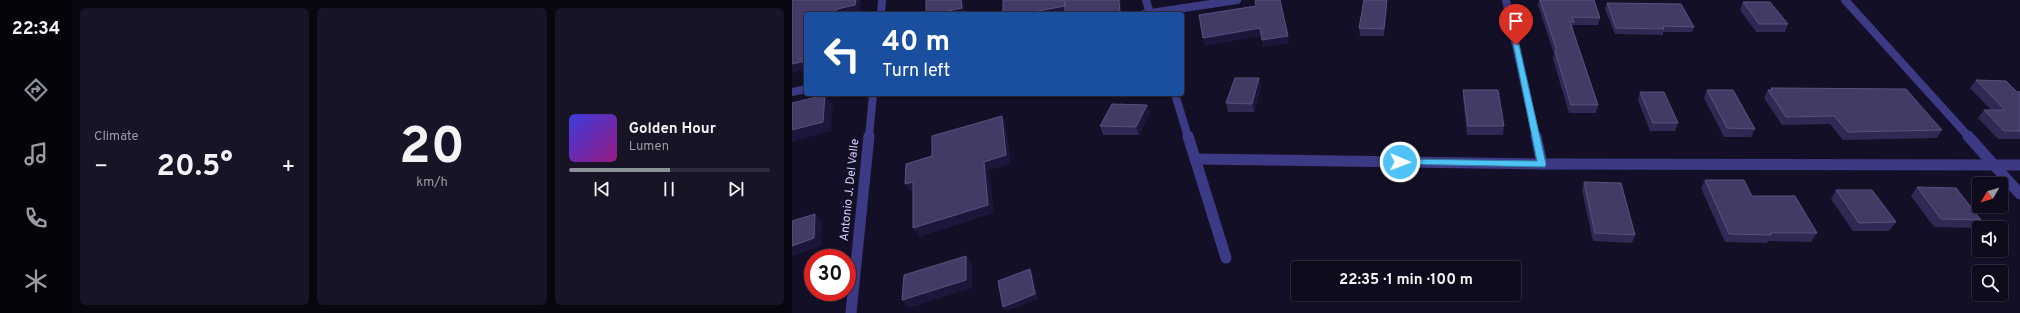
<!DOCTYPE html>
<meta charset="utf-8">
<style>
:root{--surface:#0e0b1c;--page:#171425;--text:#f1f3f6;--muted:#9b9ba3;--line:#2e2b3b;--accent:#8c9099}
body{margin:0;font-family:Overpass,sans-serif;background:var(--page);color:var(--text);height:100vh;display:flex;flex-direction:column;font-size:15px;white-space:nowrap}
*{box-sizing:border-box;margin:0}
p{font-size:13px;color:var(--muted)}
.icon{flex:none;width:22px;height:22px;fill:none;stroke:currentColor;stroke-width:2;stroke-linecap:round;stroke-linejoin:round}
.map{position:relative;flex:1;overflow:hidden}
.sheet{display:flex;flex-direction:column;gap:8px;padding:8px;background:#08060f;width:720px}
.sheet>*{flex:none}
.banner{position:absolute;left:12px;top:12px;width:380px;height:84px;border-radius:4px;box-shadow:0 1px 3px #0004,0 0 0 1px var(--line);background:#1a4fa0;color:#fff;overflow:hidden}
.needle{width:26px;rotate:232deg}
.fabs{position:absolute;left:1180px;top:177px;display:grid;gap:8px}
.fabs a{display:grid;place-items:center;width:36px;height:36px;border-radius:4px;background:var(--surface);box-shadow:0 1px 3px #0004,0 0 0 1px var(--line);font-size:20px}
.speed{position:absolute;left:12px;top:249px;display:flex;gap:8px;font-size:20px;font-weight:700;text-align:center}
.speed>*{display:grid;place-content:center;width:52px;height:52px;border-radius:50%;background:var(--surface);box-shadow:0 1px 3px #0004,0 0 0 1px var(--line);line-height:1}
.speed .limit{border:6px solid #d22;background:#fff;color:#111}
.pin{position:absolute;display:grid;place-items:center;width:34px;height:34px;color:#fff;margin:-41px -17px;border-radius:50% 50% 50% 0;rotate:-45deg;box-shadow:0 0 4px #0007}
.pin .icon{rotate:45deg}
.me{position:absolute;width:44px;margin:-22px;rotate:91deg;stroke-linejoin:round;filter:drop-shadow(0 0 3px #0008)}
.turn{display:flex;align-items:center;gap:14px;height:84px;padding:0 12px;font-size:18px}
.turn .icon{width:52px;height:52px;stroke-width:2.5}
.turn b{display:block;font-size:28px;line-height:34px}
.big{font-size:30px;font-weight:700;line-height:1.1}
.sheet .card{flex:1;display:flex;flex-direction:column;justify-content:center;gap:6px;min-width:0;padding:0 14px;border-radius:6px;background:var(--page)}
.sheet .dial{align-items:center;gap:0}
.dial b{font-size:52px;line-height:1}
.song{display:flex;align-items:center;gap:12px}
.cover{width:48px;height:48px;border-radius:6px;background:linear-gradient(135deg,hsl(240 70% 55%),hsl(310 70% 35%))}
.played{height:4px;border-radius:2px;background:linear-gradient(90deg,var(--accent) 50%,var(--line) 50%)}
.keys{display:flex;justify-content:space-around;direction:ltr}
.heat{display:flex;justify-content:space-between;align-items:center;font-size:22px;direction:ltr}
.sheet .tiles{flex:1;display:grid;gap:8px;grid-template-columns:repeat(3,1fr)}
.trip{position:absolute;left:499px;top:261px;width:230px;height:40px;border-radius:4px;background:var(--surface);box-shadow:0 1px 3px #0004,0 0 0 1px var(--line);font-weight:700;line-height:40px;text-align:center}
main{display:flex;flex:1;min-height:0}
.menu{display:flex;flex-direction:column;width:72px;justify-content:space-around;align-items:center;background:#06040b;color:var(--muted)}
.menu .icon{width:28px;height:28px}
.menu .selected{color:var(--accent)}
.menu b{font-size:18px;color:var(--text)}
.map>svg:first-child{display:block}
.lines{fill:none;stroke-linecap:round;stroke-linejoin:round}
.street-far1{stroke:#3d3a85;stroke-width:8}
.street{stroke:#3d3a85;stroke-width:11}
.wall{fill:#312854}
.shaded-wall{fill:#1d163a}
.building{fill:#433a66;stroke:#5a527e}
.route{fill:#4fc3f7;stroke:#337fa1}
.labels{text-anchor:middle;dominant-baseline:central;stroke-width:4;stroke-linejoin:round;paint-order:stroke}
.street-label{font-size:12px;fill:#d9d4ff;stroke:#130f26}
</style>
<main>
<nav class="menu">
<b>22:34</b>
<svg class="icon selected" aria-label="directions" viewBox="0 0 24 24"><path d="M12 3l9 9-9 9-9-9zM9 14v-3h6M13 9l2 2-2 2"/></svg>
<svg class="icon" aria-label="music" viewBox="0 0 24 24"><path d="M9 18V5l10-2v13"/><circle cx="6" cy="18" r="3"/><circle cx="16" cy="16" r="3"/></svg>
<svg class="icon" aria-label="phone" viewBox="0 0 24 24"><path d="M5 4h4l2 5-3 2q2 4 5 5l2-3 5 2v4C11 20 4 13 5 4z"/></svg>
<svg class="icon" aria-label="climate" viewBox="0 0 24 24"><path d="M12 3v18M4 7l16 10M4 17L20 7"/></svg>
</nav>
<section class="sheet">
<div class="tiles">
<div class="card"><p>Climate</p>
<div class="heat"><a>−</a><b class="big">20.5°</b><a>+</a></div>
</div>
<div class="card dial"><b>20</b><p>km/h</p></div>
<div class="card">
<div class="song"><i class="cover"></i><div><b>Golden Hour</b><p>Lumen</p></div></div>
<div class="played"></div>
<div class="keys"><svg class="icon" aria-label="previous" viewBox="0 0 24 24"><path d="M18 5L8 12l10 7zM5 5v14"/></svg><svg class="icon" aria-label="pause" viewBox="0 0 24 24"><path d="M8 5v14M16 5v14"/></svg><svg class="icon" aria-label="next" viewBox="0 0 24 24"><path d="M6 5l10 7-10 7zM19 5v14"/></svg></div>
</div>
</div>
</section>
<div class="map">
<svg width="1228" height="313" viewBox="0 0 1228 313">
<rect width="100%" height="100%" fill="#130f26"/>
<g class="lines">
<g class="street-far1">
<polyline points="354,0 358,14"/>
<polyline points="714,0 744,137"/>
<polyline points="1053,0 1177,137"/>
<polyline points="89,14 90,0"/>
<polyline points="352,14 445,0"/>
<polyline points="0,92 14,89"/>
<polyline points="383,94 396,137"/>
<polyline points="77,137 81,94"/>
</g>
<g class="street">
<polyline points="396,136 434,258"/>
<polyline points="744,136 750,164"/>
<polyline points="1176,136 1228,194"/>
<polyline points="403,159 750,164 1228,165"/>
<polyline points="59,313 77,136"/>
</g>
</g>
<g class="wall">
<polygon points="747,0 802,0 808,18 806,25 781,25 780,30 806,105 804,113 777,113 761,59 762,54 746,5"/>
<polygon points="951,2 996,24 993,32 964,32 948,10"/>
<polygon points="815,3 902,27 900,32 871,32 871,35 823,34 813,9"/>
<polygon points="595,7 592,36 568,36 567,28"/>
<polygon points="467,78 469,86 462,112 436,112 434,103"/>
<polygon points="1184,80 1225,92 1228,92 1228,139 1206,139 1186,118 1192,110 1199,110 1178,88"/>
<polygon points="979,88 1150,130 1145,138 1051,140 1038,124 990,125 972,98 976,90 978,90"/>
<polygon points="671,90 712,126 711,135 675,135 671,99"/>
<polygon points="915,90 963,129 959,137 932,137 912,98"/>
<polygon points="848,92 886,123 883,131 858,131 846,100"/>
<polygon points="355,105 358,113 347,135 311,135 308,126"/>
<polygon points="913,180 960,196 1025,233 1019,242 976,241 975,243 933,242 909,188"/>
<polygon points="792,182 843,235 840,243 801,241 790,190"/>
<polygon points="1125,187 1189,220 1182,228 1142,227 1119,196"/>
<polygon points="1044,190 1104,222 1097,231 1061,231 1039,199"/>
</g>
<g class="shaded-wall">
<polygon points="64,0 69,0 68,12 58,14 44,14 45,9"/>
<polygon points="169,0 172,0 173,14 143,14"/>
<polygon points="272,0 273,0 276,14 230,14"/>
<polygon points="327,0 329,0 330,14 328,14"/>
<polygon points="595,0 595,7 592,36 592,29"/>
<polygon points="468,28 469,36 413,46 411,38"/>
<polygon points="496,36 497,44 471,47 470,40"/>
<polygon points="14,61 14,70 0,73 0,64"/>
<polygon points="467,78 469,86 462,112 460,104"/>
<polygon points="33,95 41,104 39,131 0,142 0,130"/>
<polygon points="355,105 358,113 347,135 344,127"/>
<polygon points="210,116 214,125 219,164 197,170 202,213 127,237 121,228 192,162"/>
<polygon points="121,182 127,190 119,192 113,184"/>
<polygon points="23,214 30,222 29,246 0,256 0,246"/>
<polygon points="174,256 180,264 180,288 117,308 110,300"/>
<polygon points="238,269 241,274 246,299 214,311 211,307"/>
</g>
<g class="building">
<polygon points="0,0 64,0 63,5 45,9 44,14 14,14 14,61 0,64"/>
<polygon points="134,0 169,0 170,8 143,14 134,14"/>
<polygon points="211,0 272,0 273,6 230,14 211,14"/>
<polygon points="273,0 327,0 328,14 273,14"/>
<polygon points="463,0 488,0 496,36 470,40 468,28 411,38 407,15 464,6"/>
<polygon points="572,0 595,0 592,29 567,28"/>
<polygon points="748,0 802,0 808,18 780,17 782,22 778,22 806,105 779,105 763,51 765,51"/>
<polygon points="951,2 978,2 996,24 967,24"/>
<polygon points="815,3 889,4 902,27 871,26 872,29 824,28"/>
<polygon points="443,78 467,78 460,104 434,103"/>
<polygon points="1184,80 1214,81 1225,92 1228,92 1228,131 1212,131 1192,110 1213,110"/>
<polygon points="979,88 1114,89 1150,130 1056,132 1042,116 994,117 976,90 981,90"/>
<polygon points="671,90 706,90 712,126 676,126"/>
<polygon points="915,90 941,90 963,129 935,128"/>
<polygon points="848,92 872,92 886,123 861,123"/>
<polygon points="33,95 31,122 0,130 0,103"/>
<polygon points="320,104 355,105 344,127 308,126"/>
<polygon points="210,116 214,155 192,162 196,205 121,228 121,182 113,184 114,164 140,156 140,136"/>
<polygon points="913,180 952,180 960,196 1003,196 1025,233 978,233 979,235 937,234"/>
<polygon points="792,182 829,183 843,235 803,233"/>
<polygon points="1125,187 1164,188 1189,220 1149,219"/>
<polygon points="1044,190 1080,190 1104,222 1067,223"/>
<polygon points="23,214 22,238 0,246 0,221"/>
<polygon points="174,256 174,280 110,300 112,275"/>
<polygon points="238,269 243,294 211,307 206,281"/>
</g>
<polygon class="route" points="721,43 727,45 754,164 753,167 605,164 605,160 608,159 745,161"/>
<g class="labels">
<g class="street-label">
<text transform="translate(58 190) rotate(-84)">Antonio J. Del Valle</text>
</g>
</g>
</svg>
<div class="fabs">
<a><svg class="needle" viewBox="-14 -14 28 28"><path d="M0-13l5 13h-10z" fill="#e53935"/><path d="M0 13l5-13h-10z" fill="#9b9ba3"/></svg></a>
<a><svg class="icon" aria-label="sound" viewBox="0 0 24 24"><path d="M4 9h4l5-4v14l-5-4H4zM17 9q2 3 0 6"/></svg></a>
<a><svg class="icon" aria-label="search" viewBox="0 0 24 24"><circle cx="10" cy="10" r="6"/><path d="M15 15l6 6"/></svg></a>
</div>
<div class="speed"><div class="limit">30</div></div>
<div class="pin" style="left:724px;top:45px;background:#d93025"><svg class="icon" aria-label="arrive" viewBox="0 0 24 24"><path d="M6 21V4h12l-3 4 3 4H6"/></svg></div>
<svg class="me" style="left:608px;top:162px" viewBox="-20 -20 40 40"><circle r="17" fill="#4fc3f7" stroke="#fff" stroke-width="3"/><path d="M0-11L8 9 0 5-8 9z" fill="#fff"/></svg>
<div class="trip">22:35 · 1 min · 100 m</div>
<div class="banner">
<div class="turn"><svg class="icon" aria-label="left" viewBox="0 0 24 24"><path d="M17 20v-9H6M10 6l-5 5 5 5"/></svg><div><b>40 m</b>Turn left</div></div>
</div>
</div>
</main>
